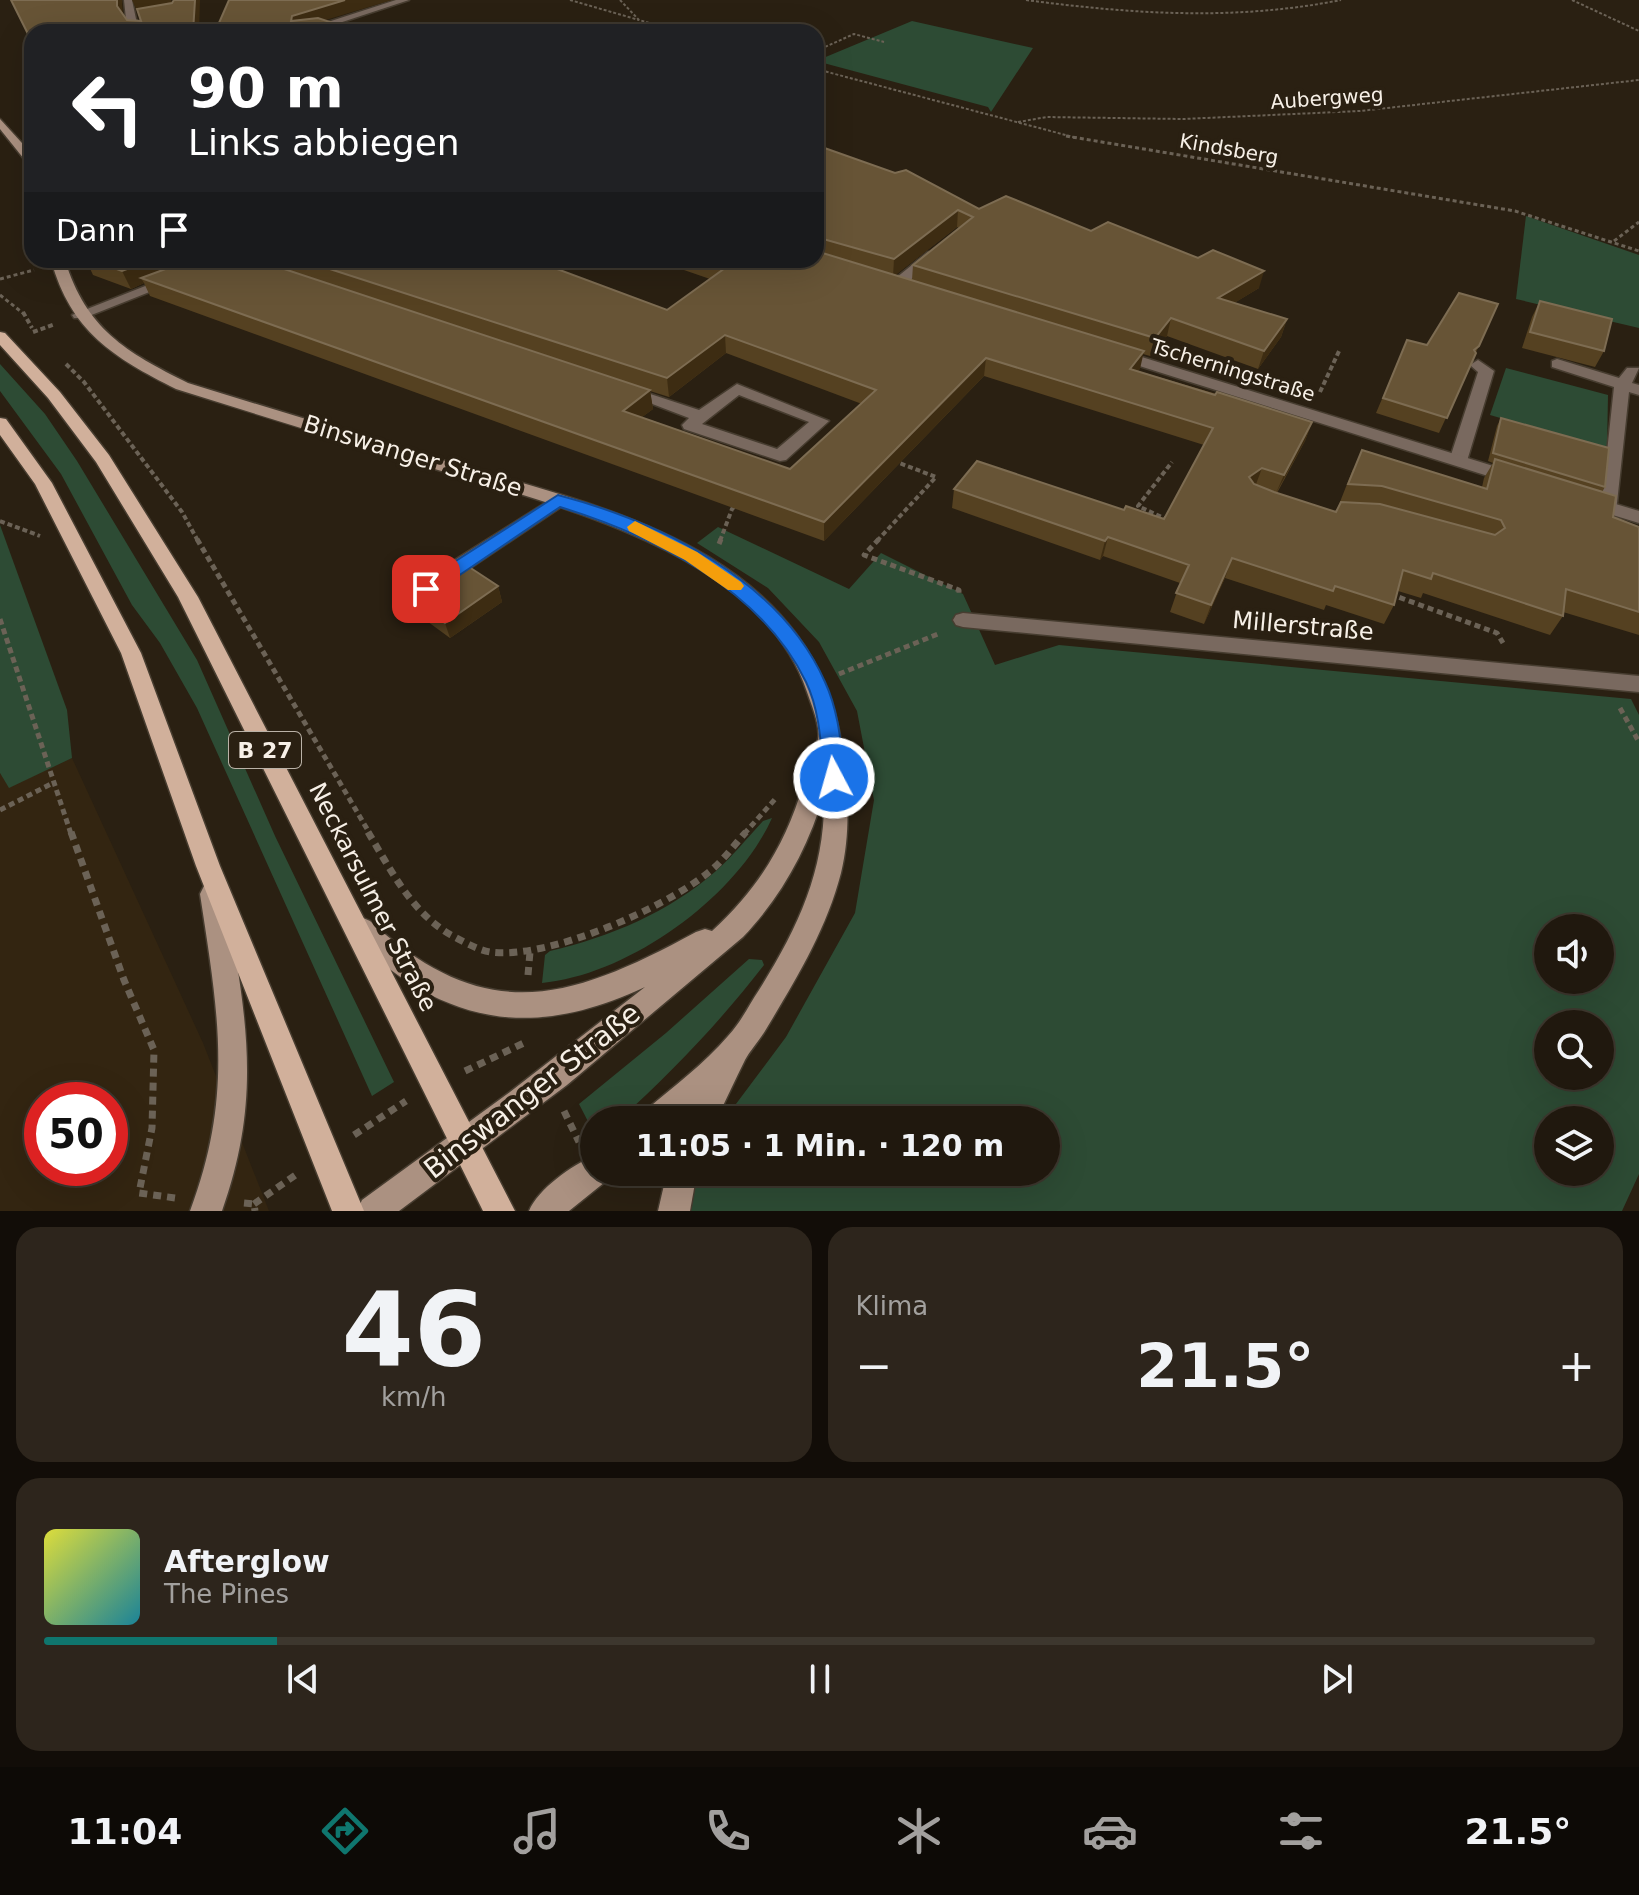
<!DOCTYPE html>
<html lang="de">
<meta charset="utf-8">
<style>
:root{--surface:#20180e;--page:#2d251c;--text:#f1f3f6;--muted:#a2a09e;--line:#3d372e;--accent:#0f766e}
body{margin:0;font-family:"DejaVu Sans",sans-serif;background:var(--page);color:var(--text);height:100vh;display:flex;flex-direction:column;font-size:30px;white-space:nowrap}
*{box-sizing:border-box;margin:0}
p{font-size:26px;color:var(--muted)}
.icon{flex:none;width:44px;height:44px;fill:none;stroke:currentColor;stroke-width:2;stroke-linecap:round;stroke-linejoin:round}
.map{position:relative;height:1211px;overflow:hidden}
.details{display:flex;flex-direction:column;gap:16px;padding:16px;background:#120d08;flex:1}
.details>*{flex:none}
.banner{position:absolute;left:24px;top:24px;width:800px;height:244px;border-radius:24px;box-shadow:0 8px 32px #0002,0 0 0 2px var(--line);background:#202124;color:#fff;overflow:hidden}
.tools{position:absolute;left:1534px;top:914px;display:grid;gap:16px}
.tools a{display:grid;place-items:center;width:80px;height:80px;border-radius:50%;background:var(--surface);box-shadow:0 8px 32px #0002,0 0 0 2px var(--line);font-size:40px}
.speed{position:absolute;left:24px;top:1082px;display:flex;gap:16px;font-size:40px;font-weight:700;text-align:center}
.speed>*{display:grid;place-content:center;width:104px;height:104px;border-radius:50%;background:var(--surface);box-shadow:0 8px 32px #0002,0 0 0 2px var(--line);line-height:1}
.speed .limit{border:12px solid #d22;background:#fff;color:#111}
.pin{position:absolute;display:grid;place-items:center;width:68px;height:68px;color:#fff;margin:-34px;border-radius:16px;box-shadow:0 4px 12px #0006}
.me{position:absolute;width:88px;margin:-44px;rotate:354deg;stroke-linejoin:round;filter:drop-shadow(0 0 6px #0008)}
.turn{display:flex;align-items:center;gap:28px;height:168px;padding:0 32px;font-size:36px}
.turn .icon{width:104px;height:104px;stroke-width:2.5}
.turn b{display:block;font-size:56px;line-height:68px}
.then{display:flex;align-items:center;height:76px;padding:0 32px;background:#0003;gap:16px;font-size:30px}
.big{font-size:60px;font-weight:700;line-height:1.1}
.details .card{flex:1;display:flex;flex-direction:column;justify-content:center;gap:12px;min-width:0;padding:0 28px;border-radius:24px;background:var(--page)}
.details .dial{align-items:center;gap:0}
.dial b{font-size:104px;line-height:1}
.song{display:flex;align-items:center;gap:24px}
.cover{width:96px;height:96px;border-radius:12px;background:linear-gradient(135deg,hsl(60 70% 55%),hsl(190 70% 35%))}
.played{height:8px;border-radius:4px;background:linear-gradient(90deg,var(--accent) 15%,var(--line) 15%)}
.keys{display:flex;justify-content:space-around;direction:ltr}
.heat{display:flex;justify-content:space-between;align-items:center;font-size:44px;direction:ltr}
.details .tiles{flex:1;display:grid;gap:16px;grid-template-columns:1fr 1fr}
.card:last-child{grid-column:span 2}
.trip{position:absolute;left:580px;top:1106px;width:480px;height:80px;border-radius:40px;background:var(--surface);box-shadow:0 8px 32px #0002,0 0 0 2px var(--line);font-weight:700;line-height:80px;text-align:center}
.dock{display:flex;height:128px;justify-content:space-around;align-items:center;background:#0d0a06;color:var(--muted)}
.dock .icon{width:56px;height:56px}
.dock .selected{color:var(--accent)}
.dock b{font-size:36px;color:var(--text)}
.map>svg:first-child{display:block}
.built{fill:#332511;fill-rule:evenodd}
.green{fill:#2d4b34;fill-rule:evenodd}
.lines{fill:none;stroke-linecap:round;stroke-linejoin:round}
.lane-casing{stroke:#473d30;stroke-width:3}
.street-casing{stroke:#473d30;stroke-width:3}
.secondary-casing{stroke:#473d30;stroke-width:3}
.primary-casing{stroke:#473d30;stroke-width:3}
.path-far4{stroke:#6b6256;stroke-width:2;stroke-dasharray:3 2;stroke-linecap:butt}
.path-far3{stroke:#6b6256;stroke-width:3;stroke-dasharray:4 3;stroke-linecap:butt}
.path-far2{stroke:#6b6256;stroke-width:4;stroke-dasharray:5 3;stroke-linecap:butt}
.path-far1{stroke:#6b6256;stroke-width:5;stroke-dasharray:6 4;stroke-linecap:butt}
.path{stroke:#6b6256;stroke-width:7;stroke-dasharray:8 6;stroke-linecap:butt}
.lane{fill:#79695f;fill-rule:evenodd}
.street{fill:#79695f;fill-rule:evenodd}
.secondary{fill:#ab9181;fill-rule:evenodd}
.primary{fill:#d1b09b;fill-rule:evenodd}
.wall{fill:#554121;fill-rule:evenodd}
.shaded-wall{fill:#3d2c12}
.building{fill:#675436;stroke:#7d6c52;stroke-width:2}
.route{fill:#1a73e8;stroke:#114b97;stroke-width:2}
.slow{fill:#f59e0b}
.labels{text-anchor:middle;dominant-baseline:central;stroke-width:8;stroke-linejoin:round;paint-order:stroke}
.far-street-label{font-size:20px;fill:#f7f0e7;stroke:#2a2012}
.shield{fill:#2a2012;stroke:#bab2a7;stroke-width:2}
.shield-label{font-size:22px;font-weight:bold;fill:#f7f0e7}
.street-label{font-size:24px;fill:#f7f0e7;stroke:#2a2012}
.near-street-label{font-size:28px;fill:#f7f0e7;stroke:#2a2012}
</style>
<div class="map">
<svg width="1639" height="1211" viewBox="0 0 1639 1211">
<rect width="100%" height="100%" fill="#2a2012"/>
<path class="built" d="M72,758l131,285 66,168h-269v-438l9,14zM42,1100h68v68h-68z"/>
<g class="green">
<polygon points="912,21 1033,48 991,112 988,107 816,61"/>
<polygon points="1526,216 1639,255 1639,328 1516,299"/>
<polygon points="0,364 45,414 77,461 197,660 275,836 394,1082 372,1096 197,708 160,643 132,605 61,474 0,391"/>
<polygon points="1506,368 1608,395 1607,449 1490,415"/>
<polygon points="0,525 67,710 72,758 9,788 0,773"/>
<path d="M718,527l131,62 32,-36 82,41 32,71 64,-20 572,54 8,16v459l-17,37h-942l9,-39h357v-52h-322l62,-83 69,-124 19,-113 -17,-89 -38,-69 -51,-54 -71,-45zM1548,928h52v52h-52zM1548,1024h52v52h-52zM1548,1120h52v52h-52z"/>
<path d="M772,818c-35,79 -143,157 -230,165l3,-28 5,-4c60,-14 119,-39 166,-80 17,-15 31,-33 47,-50z"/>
<path d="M749,959l13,1 2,5c-44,57 -92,107 -145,155h-25v13l-15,-29 87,-71z"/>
</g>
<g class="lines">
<g class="lane-casing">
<g id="lane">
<polygon points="928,252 940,255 901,288 891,288 891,282"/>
<polygon points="1557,359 1619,378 1627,368 1639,368 1632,383 1639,385 1639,395 1629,392 1616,512 1610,514 1601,508 1614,387 1552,367 1552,361"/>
<polygon points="1478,360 1494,371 1467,461 1458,466 1449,461 1478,372 1470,365"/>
<polygon points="558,495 564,497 567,501 564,505 448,583 434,583 431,578 434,573"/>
</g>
</g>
<g class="street-casing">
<g id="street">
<polygon points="124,0 132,0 136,19 145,32 135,32 126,19"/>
<polygon points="396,0 409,0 312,32 297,32"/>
<polygon points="211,260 230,260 84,318 74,318 72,315"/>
<polygon points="1116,349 1519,474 1522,478 1513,483 1507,482 1111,357 1108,354"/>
<path d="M737,384l92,37 -43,39 -6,1 -96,-32 -2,-4 7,-7 -68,-26 8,-5 70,23zM739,395l70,27 -32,27 -75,-25z"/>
<polygon points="1589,496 1639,511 1639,523 1583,506 1580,502"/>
<polygon points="963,613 1639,676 1639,692 963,627 956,625 953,620 956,615"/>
</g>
</g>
<g class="secondary-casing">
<g id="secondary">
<polygon points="0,119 32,154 32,166 28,164 0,129"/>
<path d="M51,260h14c21,69 61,92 123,123 84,26 169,52 254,77 162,47 370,90 400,287 6,42 9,85 -1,126 -15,58 -46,108 -76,158 -6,10 -15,20 -20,29 -10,20 -19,40 -29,60h-31l4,-9 -11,9h-37l5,-10c28,-24 58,-46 82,-74 13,-14 21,-31 31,-46 39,-62 67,-121 65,-196 -16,54 -42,102 -81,143l-176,148 -168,126h-42l5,-11 148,-108 135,-105c-115,54 -202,37 -293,-50l-4,-8 4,-8 9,-4 9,4c116,106 199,80 326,11l9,-3 7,2c45,-41 74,-87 91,-146 4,-14 12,-33 15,-46 3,-12 -7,-35 -11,-47 -46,-141 -257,-188 -382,-226 -83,-25 -166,-51 -249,-77 -63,-32 -105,-57 -125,-129z"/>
<path d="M213,883l9,3c9,20 10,45 13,66 16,96 20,166 -13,259h-32c44,-116 28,-199 10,-317l4,-8z"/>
<path d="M594,1156v16h15l-4,10 -36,29h-40c9,-22 43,-46 65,-55z"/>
<polygon points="667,1172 697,1172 690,1211 658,1211"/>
</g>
</g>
<g class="primary-casing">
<g id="primary">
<polygon points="0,332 5,333 60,392 109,455 198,597 515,1211 483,1211 178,597 96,462 48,398 0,345"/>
<polygon points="0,418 6,419 52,483 141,653 220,866 364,1211 332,1211 196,866 121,653 35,484 0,435"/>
</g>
</g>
<g class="path-far4">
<polyline points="570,0 639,20"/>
<polyline points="620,0 639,20 681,32"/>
<path d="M1026,0c106,14 209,21 315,0"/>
<polyline points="1572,0 1639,31"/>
<polyline points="816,51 854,34 884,42"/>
<polyline points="816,69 1077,138"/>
<polyline points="1018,122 1047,117 1183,119 1360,111 1639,80"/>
</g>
<g class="path-far3">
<polyline points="1066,136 1515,211 1639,251"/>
<polyline points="1614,241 1639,222"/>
<polyline points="0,279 34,270"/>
<polyline points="0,295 24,314"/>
</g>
<g class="path-far2">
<polyline points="23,312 32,328"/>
<polyline points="33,332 55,324"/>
<polyline points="66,364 84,382 182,512 198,541"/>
<polyline points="1320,392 1340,349"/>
<polyline points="1168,520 1138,506 1172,462"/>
<polyline points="0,521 40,536"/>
<polyline points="720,541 732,509 738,503"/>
<polyline points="877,541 936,477 894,461"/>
</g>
<g class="path-far1">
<polyline points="197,539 370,834"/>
<polyline points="879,539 864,555 959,590 959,595"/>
<polyline points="719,544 721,539"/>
<polyline points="1390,594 1497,633 1503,643"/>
<polyline points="0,619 71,834"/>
<polyline points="839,674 938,634"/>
<polyline points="1620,708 1639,742"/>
<polyline points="0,810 53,783"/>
<polyline points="744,834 777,797"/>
</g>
<g class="path">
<polyline points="71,832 124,980 154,1050 152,1128 139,1193 175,1198"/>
<path d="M368,832c23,38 43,80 83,103 11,6 27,15 39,17 57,8 175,-44 219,-80 14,-11 25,-27 37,-40"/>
<polyline points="528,975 530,952"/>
<polyline points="465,1071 526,1042"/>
<polyline points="564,1111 579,1142"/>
<polyline points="354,1135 406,1101"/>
<polyline points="244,1203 254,1204 255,1211"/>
<polyline points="254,1204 297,1174"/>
</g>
<use href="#lane" class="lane"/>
<use href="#street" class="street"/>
<use href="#secondary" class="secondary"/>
<use href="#primary" class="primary"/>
</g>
<g class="wall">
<path d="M816,145l163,64 112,22 168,57 -25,15 53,16 -6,18 -23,32 -91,-33 -17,20 -7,-2 -5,17 174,51 -7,19 -28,52 59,19 17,-43 129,18 2,-9 9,-15 -5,-2 9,-35 4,-8 104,69 -3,5 11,25 26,10v108l-76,-23v4l-13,19 -127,-42 -2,5 -23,-7 -4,14 -10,19 -58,-19 -2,5 -99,-32 -21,46 -34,-12 10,-29 -77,-27 -3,4 -148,-52 2,-19 170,21 40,9 40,-74 -220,-69 -160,165 -674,-245 -6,-13 -13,6 -38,-14 -7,-15h447l134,50 43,-31 -55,-19h161zM957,227l2,1 -46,37 -1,15 -17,-5zM726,353l136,51 -72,65 -148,-52 11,-8 -3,-18 19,6z"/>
<polygon points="1540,301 1604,351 1595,367 1522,348 1532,317"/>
<polygon points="1498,304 1439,433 1376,413 1407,340 1427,345"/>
<polygon points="498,586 502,602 450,638 409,608 403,593"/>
</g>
<g class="shaded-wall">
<polygon points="117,0 122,0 123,19 117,6"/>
<polygon points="132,0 171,0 173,5 138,13"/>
<polygon points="195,0 200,0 199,32 193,32"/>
<polygon points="345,0 392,0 296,29 291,21 292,16"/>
<polygon points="339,25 341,32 329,32 328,29"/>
<polygon points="958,210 957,227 893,277 894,259"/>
<polygon points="151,260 203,260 141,278 144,283 131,289 122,271"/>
<polygon points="1264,271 1259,288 1213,316 1218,298"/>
<polygon points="1171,318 1167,336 1150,356 1155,338"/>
<polygon points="1287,319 1281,337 1258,369 1264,351"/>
<polygon points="725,335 726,353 669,397 667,378"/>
<polygon points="1144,351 1140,369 1125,387 1130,369"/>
<polygon points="986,358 984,376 824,541 824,522"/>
<polygon points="650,390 653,409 626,429 623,411"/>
<polygon points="1312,422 1305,441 1276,493 1284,475"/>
<polygon points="1262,468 1255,487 1249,477"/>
<polygon points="1108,537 1103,556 1100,560 1105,541"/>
<polygon points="1232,558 1225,578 1204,624 1211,605"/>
<polygon points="498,586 502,602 450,638 445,623"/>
</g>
<g class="building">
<polygon points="11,0 117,0 117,6 127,20 141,21 137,9 172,3 174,0 195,0 193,32 32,32 32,42"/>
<polygon points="229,0 345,0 292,16 291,21 318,18 339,25 328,29 338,32 215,32"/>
<polygon points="816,145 895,173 906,170 979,209 1006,196 1091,231 1108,222 1198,258 1213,250 1264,271 1218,298 1287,319 1264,351 1171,318 1155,338 913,265 973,217 958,210 894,259 816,237"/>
<polygon points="816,251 1144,351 1130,369 1215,395 1217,392 1312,422 1284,475 1262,468 1249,477 1254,484 1274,492 1336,512 1341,502 1380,504 1495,535 1505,528 1501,520 1382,486 1348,484 1362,450 1487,489 1495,459 1616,496 1613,517 1639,527 1639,612 1566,589 1563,616 1433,573 1431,579 1403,570 1394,605 1335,586 1333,591 1232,558 1211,605 1176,593 1189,565 1108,537 1105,541 954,489 977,461 1124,510 1126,506 1164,519 1213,428 986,358 824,522 141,278 190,260 257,260 650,390 623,411 790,469 876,390 725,335 667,378 302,260 533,260 667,310 725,268 702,260 816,260"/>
<polygon points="91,260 151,260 122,271"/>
<polygon points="1459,293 1498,304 1479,346 1474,350 1476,353 1447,418 1383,398 1407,340 1427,345"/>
<polygon points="1540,301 1612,319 1604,351 1530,332"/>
<polygon points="1501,418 1609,448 1605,487 1493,453"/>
<polygon points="460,561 498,586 445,623 403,593 421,582 429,581"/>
</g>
<path class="route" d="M558,495c102,27 222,85 267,187 14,30 16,63 20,96l-3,6 -8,2 -7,-2 -3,-6c-3,-32 -4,-67 -18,-96 -45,-93 -152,-146 -246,-175l-127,86h-13l-3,-4 3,-5z"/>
<polygon class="slow" points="635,521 697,552 741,582 744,586 741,590 728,590 685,560 629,531 627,527"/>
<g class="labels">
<g class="far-street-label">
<text transform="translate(1327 98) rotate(-4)">Aubergweg</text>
<text transform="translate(1229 149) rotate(10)">Kindsberg</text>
<text transform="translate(1233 370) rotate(17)">Tscherningstraße</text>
</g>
<rect class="shield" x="229" y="732" width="72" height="36" rx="6"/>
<g class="shield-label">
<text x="265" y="750">B 27</text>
</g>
<g class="street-label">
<text transform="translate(413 456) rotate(17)">Binswanger Straße</text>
<text transform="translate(1303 626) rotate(5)">Millerstraße</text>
<text transform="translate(373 897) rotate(63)">Neckarsulmer Straße</text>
</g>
<g class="near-street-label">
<text transform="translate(532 1091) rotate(-38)">Binswanger Straße</text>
</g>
</g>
</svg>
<div class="tools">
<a><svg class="icon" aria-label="sound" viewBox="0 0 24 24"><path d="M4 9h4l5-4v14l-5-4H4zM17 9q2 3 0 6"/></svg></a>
<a><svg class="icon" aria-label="search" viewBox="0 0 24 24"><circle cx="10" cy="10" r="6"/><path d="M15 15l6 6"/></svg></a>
<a><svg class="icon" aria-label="layers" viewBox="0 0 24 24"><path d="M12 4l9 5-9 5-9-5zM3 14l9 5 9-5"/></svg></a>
</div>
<div class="speed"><div class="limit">50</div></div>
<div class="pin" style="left:426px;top:589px;background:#d93025"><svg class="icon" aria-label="arrive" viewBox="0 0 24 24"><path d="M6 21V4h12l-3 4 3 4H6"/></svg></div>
<svg class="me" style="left:834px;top:778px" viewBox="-20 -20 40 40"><circle r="17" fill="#1a73e8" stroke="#fff" stroke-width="3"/><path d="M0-11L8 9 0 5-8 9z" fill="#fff"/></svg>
<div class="trip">11:05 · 1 Min. · 120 m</div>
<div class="banner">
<div class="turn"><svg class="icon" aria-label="left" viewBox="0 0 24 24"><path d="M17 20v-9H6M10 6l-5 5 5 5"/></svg><div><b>90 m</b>Links abbiegen</div></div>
<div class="then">Dann<svg class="icon" aria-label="arrive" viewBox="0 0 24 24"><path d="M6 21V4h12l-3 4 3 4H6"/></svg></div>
</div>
</div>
<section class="details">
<div class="tiles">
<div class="card dial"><b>46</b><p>km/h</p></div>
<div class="card"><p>Klima</p>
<div class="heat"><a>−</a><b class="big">21.5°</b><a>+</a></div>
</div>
<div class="card">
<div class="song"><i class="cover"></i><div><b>Afterglow</b><p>The Pines</p></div></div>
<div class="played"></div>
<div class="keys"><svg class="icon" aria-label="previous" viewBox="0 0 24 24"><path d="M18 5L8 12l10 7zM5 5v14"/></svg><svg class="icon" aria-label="pause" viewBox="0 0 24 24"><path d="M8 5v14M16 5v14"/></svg><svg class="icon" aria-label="next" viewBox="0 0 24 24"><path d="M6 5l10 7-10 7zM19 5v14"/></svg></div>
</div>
</div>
</section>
<nav class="dock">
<b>11:04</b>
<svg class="icon selected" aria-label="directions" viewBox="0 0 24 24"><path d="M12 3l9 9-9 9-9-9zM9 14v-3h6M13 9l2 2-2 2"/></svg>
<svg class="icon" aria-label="music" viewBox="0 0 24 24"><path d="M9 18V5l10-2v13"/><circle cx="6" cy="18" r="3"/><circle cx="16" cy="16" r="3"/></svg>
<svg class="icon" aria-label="phone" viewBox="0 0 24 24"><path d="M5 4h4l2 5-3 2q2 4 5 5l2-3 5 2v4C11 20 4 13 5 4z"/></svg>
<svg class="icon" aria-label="climate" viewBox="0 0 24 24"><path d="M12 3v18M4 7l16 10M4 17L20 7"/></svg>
<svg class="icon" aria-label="car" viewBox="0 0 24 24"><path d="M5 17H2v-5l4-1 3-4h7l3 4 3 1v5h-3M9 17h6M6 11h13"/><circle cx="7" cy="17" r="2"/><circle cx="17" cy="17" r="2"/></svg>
<svg class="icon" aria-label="filters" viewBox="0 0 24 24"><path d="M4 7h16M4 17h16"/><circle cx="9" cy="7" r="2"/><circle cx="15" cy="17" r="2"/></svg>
<b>21.5°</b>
</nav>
